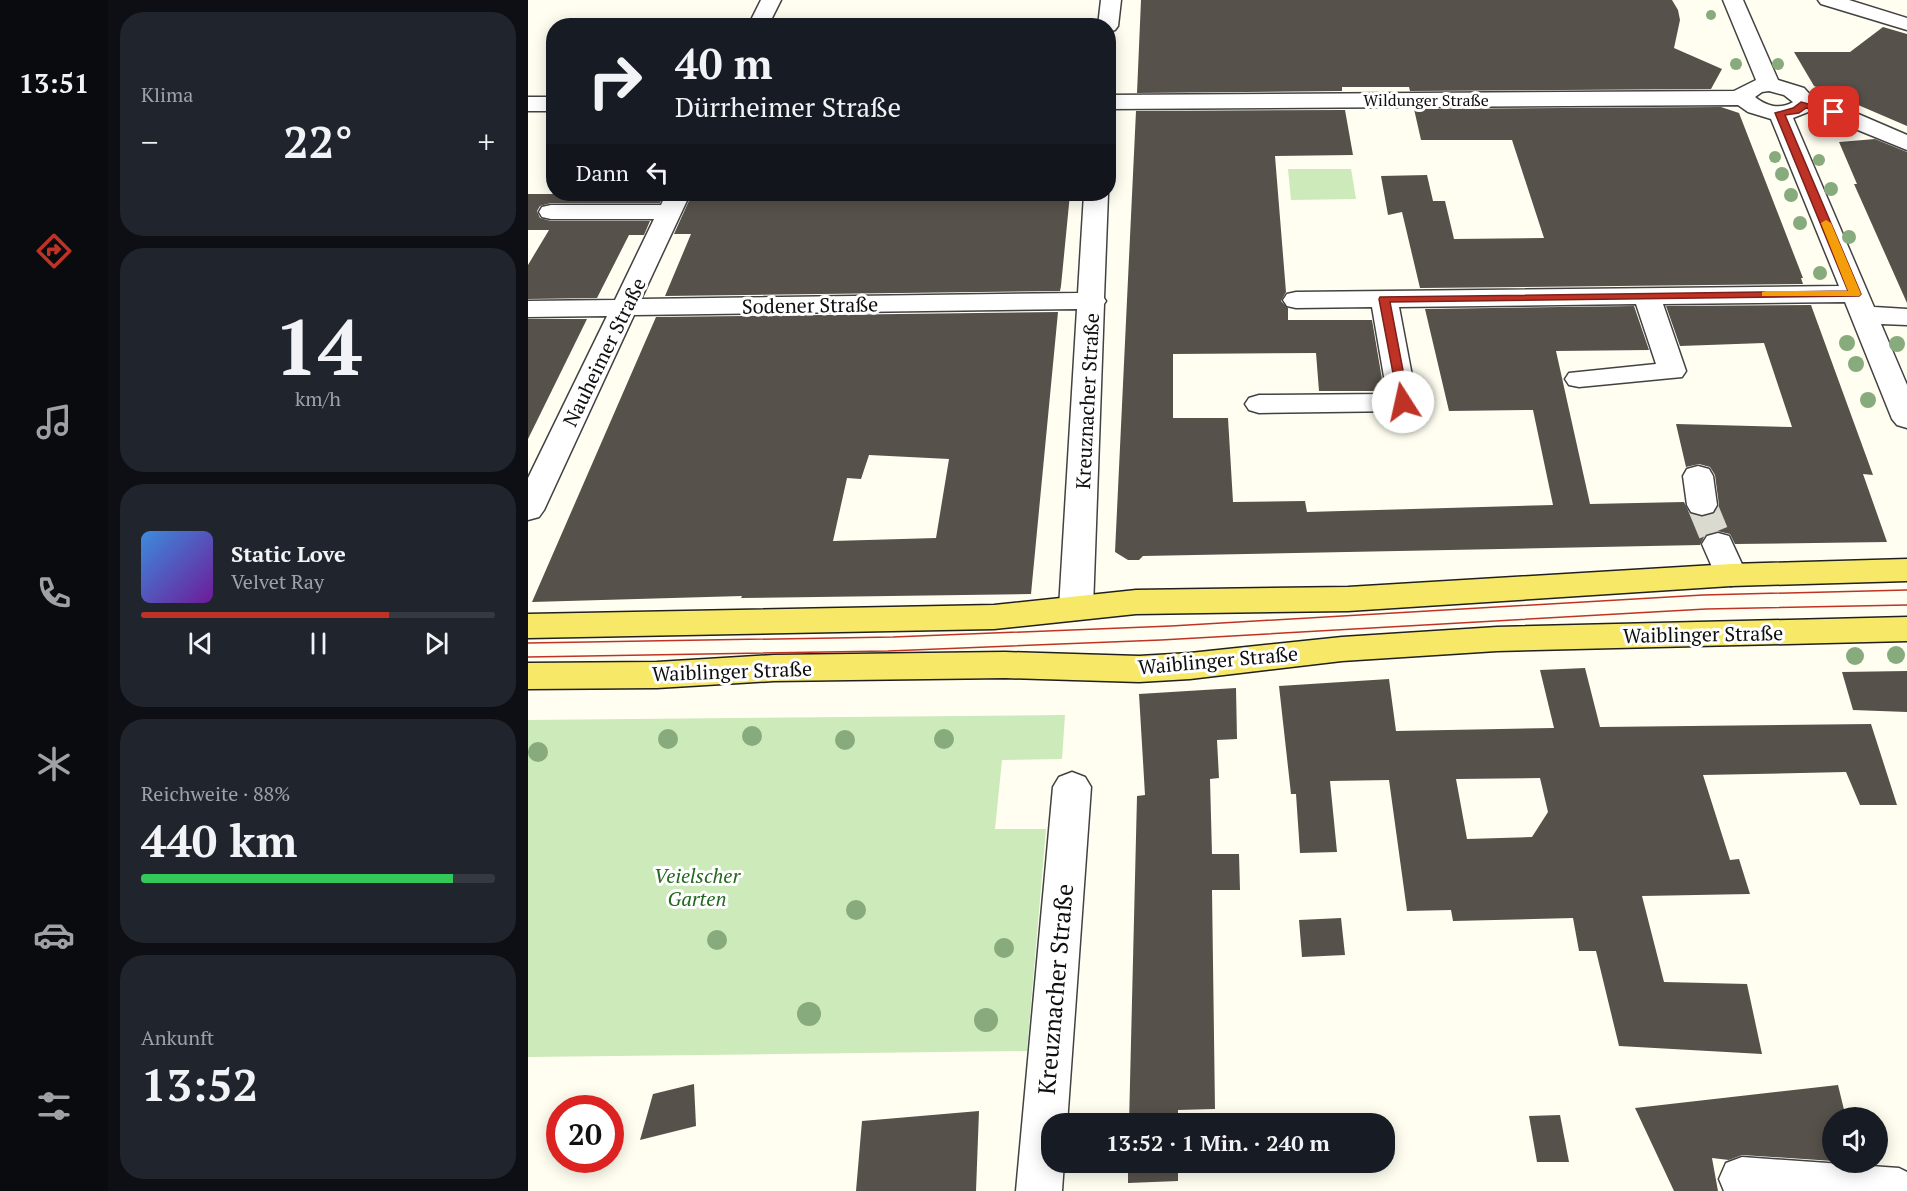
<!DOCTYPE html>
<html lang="de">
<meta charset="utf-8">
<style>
:root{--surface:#171b24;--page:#20242c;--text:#f1f3f6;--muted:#9ea1a6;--line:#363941;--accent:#bf3326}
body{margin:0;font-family:"PT Serif",serif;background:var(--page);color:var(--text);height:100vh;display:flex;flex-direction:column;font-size:22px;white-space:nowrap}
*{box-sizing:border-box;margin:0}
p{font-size:20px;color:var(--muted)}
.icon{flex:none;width:33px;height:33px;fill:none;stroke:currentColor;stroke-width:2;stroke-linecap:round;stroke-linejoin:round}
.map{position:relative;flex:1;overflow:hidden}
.sheet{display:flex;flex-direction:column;gap:12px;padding:12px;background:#0d0f14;width:420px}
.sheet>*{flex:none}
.hud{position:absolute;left:18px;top:18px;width:570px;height:183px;border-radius:24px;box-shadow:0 3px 15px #0003;background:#171b24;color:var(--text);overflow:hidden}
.fabs{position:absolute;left:1294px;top:1107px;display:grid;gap:12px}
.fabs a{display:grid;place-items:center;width:66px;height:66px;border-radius:50%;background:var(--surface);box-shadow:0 3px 15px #0003;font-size:30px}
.speed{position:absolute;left:18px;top:1095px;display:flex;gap:12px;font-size:30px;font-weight:700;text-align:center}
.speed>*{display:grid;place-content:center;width:78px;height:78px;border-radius:50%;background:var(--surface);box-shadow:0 3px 15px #0003;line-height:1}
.speed .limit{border:9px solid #d22;background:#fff;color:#111}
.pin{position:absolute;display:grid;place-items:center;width:51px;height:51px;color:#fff;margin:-26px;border-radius:12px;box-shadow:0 3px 9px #0006}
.me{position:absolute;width:66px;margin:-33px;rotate:350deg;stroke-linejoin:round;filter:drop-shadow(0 0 4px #0008)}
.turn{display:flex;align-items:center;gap:21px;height:126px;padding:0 30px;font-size:27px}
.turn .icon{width:78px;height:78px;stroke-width:2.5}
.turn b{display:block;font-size:42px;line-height:51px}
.then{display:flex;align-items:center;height:57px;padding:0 30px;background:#0003;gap:12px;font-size:22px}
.big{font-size:45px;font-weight:700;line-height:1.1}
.sheet .tile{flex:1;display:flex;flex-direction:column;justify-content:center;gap:9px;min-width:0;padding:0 21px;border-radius:24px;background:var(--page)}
.sheet .dial{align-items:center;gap:0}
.dial b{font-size:78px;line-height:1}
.song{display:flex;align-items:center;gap:18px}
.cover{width:72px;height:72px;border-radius:9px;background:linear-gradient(135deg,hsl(210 70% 55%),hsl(280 70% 35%))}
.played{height:6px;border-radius:3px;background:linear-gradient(90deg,var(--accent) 70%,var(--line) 70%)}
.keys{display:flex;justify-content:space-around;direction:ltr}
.heat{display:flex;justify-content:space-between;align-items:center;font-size:33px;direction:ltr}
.charge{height:9px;border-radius:4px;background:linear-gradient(90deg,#34c759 88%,var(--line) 0)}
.trip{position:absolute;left:513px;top:1113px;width:354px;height:60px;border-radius:24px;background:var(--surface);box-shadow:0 3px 15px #0003;font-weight:700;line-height:60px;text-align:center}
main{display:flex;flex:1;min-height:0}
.menu{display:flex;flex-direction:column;width:108px;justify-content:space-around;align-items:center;background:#090b0e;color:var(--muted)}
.menu .icon{width:42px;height:42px}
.menu .on{color:var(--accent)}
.menu b{font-size:27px;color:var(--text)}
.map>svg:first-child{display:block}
.green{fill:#cceaba}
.building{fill:#57514b;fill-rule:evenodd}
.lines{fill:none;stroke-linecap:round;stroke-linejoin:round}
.minor-tunnel{stroke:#dbdacf;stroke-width:30;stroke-dasharray:30 15;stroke-linecap:butt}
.minor-casing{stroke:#424242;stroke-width:3}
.major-casing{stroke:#202020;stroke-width:3}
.minor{fill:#fff;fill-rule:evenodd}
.major{fill:#f8e867;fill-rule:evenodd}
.tram{stroke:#bf3326;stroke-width:1.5}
.tree{fill:#87ab7d}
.route{fill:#bf3326;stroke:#7c2119;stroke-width:1.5}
.slow{fill:#f59e0b}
.labels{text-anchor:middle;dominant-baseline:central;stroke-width:6;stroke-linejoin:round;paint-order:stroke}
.far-street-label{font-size:16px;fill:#0f0f0f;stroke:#fff}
.street-label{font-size:20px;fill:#0f0f0f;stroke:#fff}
.park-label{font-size:20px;font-style:italic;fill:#24671e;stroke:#fff}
.near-street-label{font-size:24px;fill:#0f0f0f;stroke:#fff}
</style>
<main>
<nav class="menu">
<b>13:51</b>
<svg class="icon on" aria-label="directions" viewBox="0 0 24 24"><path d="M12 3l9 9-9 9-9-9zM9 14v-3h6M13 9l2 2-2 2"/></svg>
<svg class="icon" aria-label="music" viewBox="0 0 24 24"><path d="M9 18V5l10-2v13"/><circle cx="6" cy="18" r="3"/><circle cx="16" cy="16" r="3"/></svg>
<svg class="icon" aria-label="phone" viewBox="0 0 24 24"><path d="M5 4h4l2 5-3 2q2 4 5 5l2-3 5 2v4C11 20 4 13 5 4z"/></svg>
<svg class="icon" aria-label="climate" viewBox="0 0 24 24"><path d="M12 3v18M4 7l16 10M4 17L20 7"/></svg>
<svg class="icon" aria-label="car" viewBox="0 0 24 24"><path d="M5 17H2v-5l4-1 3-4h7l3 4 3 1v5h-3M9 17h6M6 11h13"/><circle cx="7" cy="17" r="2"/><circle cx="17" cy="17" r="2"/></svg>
<svg class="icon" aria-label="filters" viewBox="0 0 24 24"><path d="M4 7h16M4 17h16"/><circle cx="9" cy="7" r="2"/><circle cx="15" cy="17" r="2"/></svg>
</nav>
<section class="sheet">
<div class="tile"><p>Klima</p>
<div class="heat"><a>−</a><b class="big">22°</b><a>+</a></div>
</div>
<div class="tile dial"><b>14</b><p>km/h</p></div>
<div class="tile">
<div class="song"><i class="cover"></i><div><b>Static Love</b><p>Velvet Ray</p></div></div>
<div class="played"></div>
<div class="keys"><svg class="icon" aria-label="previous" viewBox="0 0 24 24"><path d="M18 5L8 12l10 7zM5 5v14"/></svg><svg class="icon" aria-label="pause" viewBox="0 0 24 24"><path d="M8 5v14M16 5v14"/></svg><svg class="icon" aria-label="next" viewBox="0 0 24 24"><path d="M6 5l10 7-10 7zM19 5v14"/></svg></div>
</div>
<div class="tile"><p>Reichweite · 88%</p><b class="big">440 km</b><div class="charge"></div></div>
<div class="tile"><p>Ankunft</p><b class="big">13:52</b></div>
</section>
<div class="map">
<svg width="1379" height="1191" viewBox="0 0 1379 1191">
<rect width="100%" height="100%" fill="#fffef1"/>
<g class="green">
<polygon points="760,169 823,169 828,199 763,200"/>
<polygon points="537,715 534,759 474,760 467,829 518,829 499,1051 0,1057 0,720"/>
</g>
<g class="building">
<polygon points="613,0 1144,0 1150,10 1152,20 1146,48 1194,69 1183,89 882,91 881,87 814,87 814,91 609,93"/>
<polygon points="1355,27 1379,34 1379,126 1286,86 1266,52 1322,52"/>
<polygon points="1193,107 1211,113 1275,278 1273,278 1275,284 892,288 874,212 860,215 853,176 899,175 905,201 917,201 926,239 1016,238 984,140 893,140 886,109"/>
<polygon points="817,110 825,155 747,156 758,292 753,301 760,308 760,320 844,320 856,391 791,391 788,353 645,354 645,418 700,418 705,502 777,501 779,512 1025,505 1005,410 921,411 897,309 1106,306 1121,350 1028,351 1062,504 1156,502 1162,514 1173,517 1186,514 1191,505 1187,475 1182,467 1171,464 1158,467 1148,424 1264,427 1236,343 1152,346 1138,306 1283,305 1345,475 1335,474 1359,542 1207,544 1202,534 1189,531 1177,535 1172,545 615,556 611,560 600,560 587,552 608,111"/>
<polygon points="1347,139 1379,152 1379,303 1326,184 1329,184 1311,142"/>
<polygon points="0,194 136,194 132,203 23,203 12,206 9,211 12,218 23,221 122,221 116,235 101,235 69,298 0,299 0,265 21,230 0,230"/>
<polygon points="164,194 542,194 533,286 532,291 137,296 163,234 146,234"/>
<path d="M530,312l-27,282 -290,4 1,-2 -210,6 124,-285zM341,455l80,4 -13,79 -103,3 14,-63 14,1z"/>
<polygon points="0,319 59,319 0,439"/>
<path d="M1057,668l15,59 271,-3 26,81h-37l-14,-33 -143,3 27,85 9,-1 11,35 -108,2 22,86 83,2 15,70 -143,-8 -23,-95h-17l-6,-33 -120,3 -2,-11 -44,1 -18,-131 -59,1 7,71 -37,1 -4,-59h-5l-12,-108 110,-7 7,52 158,-3 -14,-58zM1012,778l8,34 -16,25 -65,2 -11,-60z"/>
<polygon points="1379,671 1379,712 1325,710 1314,672"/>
<polygon points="708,688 709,739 689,740 691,778 682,779 684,854 711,854 712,890 684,890 687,1109 650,1110 650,1124 601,1124 609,796 617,795 611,694"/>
<polygon points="813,918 817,955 774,957 771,920"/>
<polygon points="166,1084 168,1126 112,1140 125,1094"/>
<polygon points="1310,1085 1318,1118 1305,1118 1305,1161 1214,1155 1201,1160 1184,1158 1190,1191 1146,1191 1107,1108"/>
<polygon points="451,1111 448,1191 328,1191 334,1121"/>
<polygon points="1032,1115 1041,1162 1009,1162 1001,1116"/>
<polygon points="600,1162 650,1162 650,1181 600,1183"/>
</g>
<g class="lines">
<polyline class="minor-tunnel" points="1174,505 1190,544"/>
<g class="minor-casing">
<g id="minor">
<polygon points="233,0 253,0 240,26 220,26"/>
<polygon points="573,0 593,0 590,26 587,30 580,32 580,26 570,26"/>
<path d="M1195,0h20l35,80 26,8 11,12 27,7 65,28v15l-81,-33 -18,-5 -15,6 81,189 33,2v16l-26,-1 26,61v43l-10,-3 -5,-6 -47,-117 -182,2 23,67 -4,6 -103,10 -10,-2 -4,-6 4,-6 87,-9 -20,-60 -237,3 18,95 -4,6 -10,3 -144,2 -10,-3 -4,-6 4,-6 10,-3 128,-1 -15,-87 -76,1 -9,-2 -4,-6 4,-6 9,-2 543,-6 -68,-167 -23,-7 -10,-7 -630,4v-14l626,-4 22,-11zM1241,91l15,4 9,7c-13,8 -27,4 -38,-5l7,-5z"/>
<polygon points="1290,0 1321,0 1379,18 1379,30 1293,4"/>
<rect x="0" y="97" width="26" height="14"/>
<polygon points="138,194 162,194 113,299 550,293 556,194 580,194 576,298 578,301 576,304 565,608 560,616 548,620 536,616 531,608 549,309 106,315 16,510 11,517 0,520 0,478 79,316 0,317 0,301 87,300 126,219 23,219 14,217 11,212 14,207 23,205 133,205"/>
<polygon points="1170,466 1181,469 1185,476 1189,505 1185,512 1174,515 1163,512 1159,505 1155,476 1159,469"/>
<polygon points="1190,533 1201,536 1219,575 1215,583 1203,586 1191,583 1174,544 1179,536"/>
<polygon points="544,772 557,777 563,787 539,1124 524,1124 524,1162 536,1162 534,1191 488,1191 525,787 531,777"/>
<polygon points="1214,1157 1371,1168 1379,1172 1379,1191 1196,1191 1191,1179 1198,1163"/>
</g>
</g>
<g class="major-casing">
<g id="major">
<polygon points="1379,559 1379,581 1203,586 820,611 608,614 466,629 0,638 0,614 466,605 608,590 820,587 1203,564"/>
<polygon points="1379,617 1379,641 969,651 814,661 662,679 611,682 477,678 246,681 129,688 0,689 0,663 129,662 246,655 477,652 611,656 662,653 814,637 969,627"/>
</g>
</g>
<use href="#minor" class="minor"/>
<use href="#major" class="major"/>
<g class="tram">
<polyline points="0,643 365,637 643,626 1175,595 1379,590"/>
<polyline points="0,657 360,651 633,640 1178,609 1379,605"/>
</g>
</g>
<g class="tree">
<circle cx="1183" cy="15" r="5"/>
<circle cx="1208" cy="64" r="6"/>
<circle cx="1250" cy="64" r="6"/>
<circle cx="1321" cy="130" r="6"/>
<circle cx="1247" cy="157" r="6"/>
<circle cx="1291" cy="160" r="6"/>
<circle cx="1254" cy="174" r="7"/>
<circle cx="1303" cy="189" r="7"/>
<circle cx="1263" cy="195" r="7"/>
<circle cx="1272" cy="223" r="7"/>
<circle cx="1321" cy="237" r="7"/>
<circle cx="1292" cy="273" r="7"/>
<circle cx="1319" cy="343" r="8"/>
<circle cx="1369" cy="344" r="8"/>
<circle cx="1328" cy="364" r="8"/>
<circle cx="1340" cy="400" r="8"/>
<circle cx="1368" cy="655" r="9"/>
<circle cx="1327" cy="656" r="9"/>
<circle cx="224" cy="736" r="10"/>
<circle cx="140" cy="739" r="10"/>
<circle cx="416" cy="739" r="10"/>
<circle cx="317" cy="740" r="10"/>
<circle cx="10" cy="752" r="10"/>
<circle cx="328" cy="910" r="10"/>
<circle cx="189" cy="940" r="10"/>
<circle cx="476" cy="948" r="10"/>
<circle cx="281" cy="1014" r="12"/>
<circle cx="458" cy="1020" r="12"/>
</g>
<polygon class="route" points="1273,102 1310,112 1306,115 1278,108 1271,113 1257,115 1333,294 1331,296 862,302 881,402 875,406 871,405 851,299 852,297 1320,291 1247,113 1265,108"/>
<polygon class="slow" points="1298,220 1303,223 1333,294 1331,296 1234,296 1234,292 1238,291 1320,291 1293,223"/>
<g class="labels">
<g class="far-street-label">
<text x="898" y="100">Wildunger Straße</text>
</g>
<g class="street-label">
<text transform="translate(282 305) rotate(-1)">Sodener Straße</text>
<text transform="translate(76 352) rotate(-64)">Nauheimer Straße</text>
<text transform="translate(559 401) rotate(-87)">Kreuznacher Straße</text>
<text transform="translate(1175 634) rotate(-1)">Waiblinger Straße</text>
<text transform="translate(690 660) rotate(-5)">Waiblinger Straße</text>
<text transform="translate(204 671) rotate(-2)">Waiblinger Straße</text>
</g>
<g class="park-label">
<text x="169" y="875">Veielscher<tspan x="169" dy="23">Garten</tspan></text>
</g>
<g class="near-street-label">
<text transform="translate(527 989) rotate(-85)">Kreuznacher Straße</text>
</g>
</g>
</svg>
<div class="fabs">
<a><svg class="icon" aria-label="sound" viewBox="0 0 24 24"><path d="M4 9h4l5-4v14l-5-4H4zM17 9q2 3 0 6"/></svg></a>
</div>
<div class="speed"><div class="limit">20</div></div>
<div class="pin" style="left:1306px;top:112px;background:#d93025"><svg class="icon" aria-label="arrive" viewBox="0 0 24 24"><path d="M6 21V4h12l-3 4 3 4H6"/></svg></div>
<svg class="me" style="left:875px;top:402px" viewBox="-20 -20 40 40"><circle r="19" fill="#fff"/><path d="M0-13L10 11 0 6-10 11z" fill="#bf3326"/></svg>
<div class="trip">13:52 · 1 Min. · 240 m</div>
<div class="hud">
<div class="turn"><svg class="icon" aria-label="right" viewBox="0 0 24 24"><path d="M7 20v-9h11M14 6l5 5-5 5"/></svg><div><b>40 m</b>Dürrheimer Straße</div></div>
<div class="then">Dann<svg class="icon" aria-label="left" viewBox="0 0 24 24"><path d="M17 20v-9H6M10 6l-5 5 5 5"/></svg></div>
</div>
</div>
</main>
